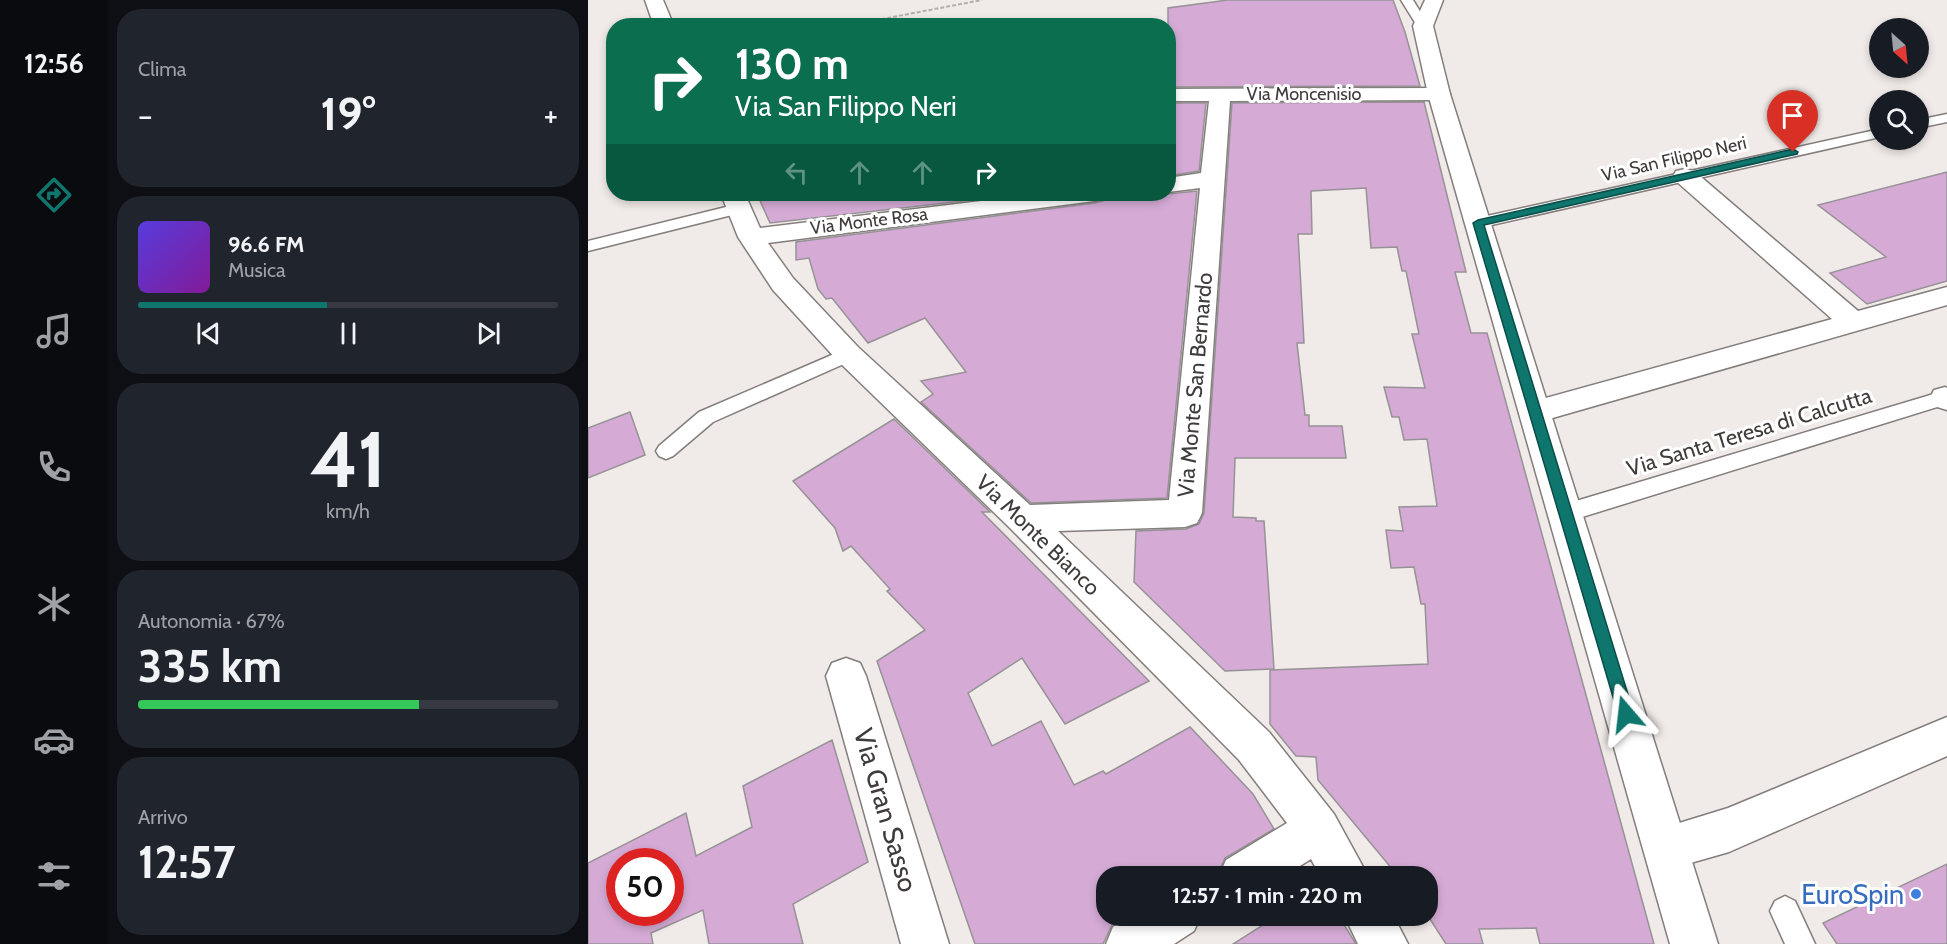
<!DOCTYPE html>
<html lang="it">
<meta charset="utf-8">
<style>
:root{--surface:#171b24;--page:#20242c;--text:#f1f3f6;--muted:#9ea1a6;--line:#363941;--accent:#0f766e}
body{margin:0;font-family:Cabin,sans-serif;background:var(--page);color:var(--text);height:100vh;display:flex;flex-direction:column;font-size:22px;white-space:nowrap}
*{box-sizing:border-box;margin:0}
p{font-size:20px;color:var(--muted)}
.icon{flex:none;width:33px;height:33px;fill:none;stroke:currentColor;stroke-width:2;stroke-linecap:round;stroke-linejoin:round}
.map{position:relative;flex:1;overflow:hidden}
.side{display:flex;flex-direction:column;gap:9px;padding:9px;background:#0d0f14;width:480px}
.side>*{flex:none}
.guide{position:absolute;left:18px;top:18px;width:570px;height:183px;border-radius:24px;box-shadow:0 3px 9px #0003;background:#0b6e4f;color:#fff;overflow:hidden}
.needle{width:39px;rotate:153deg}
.tools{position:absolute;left:1281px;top:18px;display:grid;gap:12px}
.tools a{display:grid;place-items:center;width:60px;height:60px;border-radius:50%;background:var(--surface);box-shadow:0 3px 9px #0003;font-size:30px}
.speed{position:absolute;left:18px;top:848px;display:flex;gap:12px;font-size:30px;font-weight:700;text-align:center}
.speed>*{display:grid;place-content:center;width:78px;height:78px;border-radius:50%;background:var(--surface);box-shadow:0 3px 9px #0003;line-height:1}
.speed .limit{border:9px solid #d22;background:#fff;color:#111}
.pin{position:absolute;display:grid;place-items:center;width:51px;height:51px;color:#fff;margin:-62px -26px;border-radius:50% 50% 50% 0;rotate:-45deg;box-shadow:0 0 6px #0007}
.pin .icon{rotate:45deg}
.me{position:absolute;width:66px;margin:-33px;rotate:343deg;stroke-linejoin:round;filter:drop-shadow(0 0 4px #0008)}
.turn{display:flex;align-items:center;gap:21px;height:126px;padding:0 30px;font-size:27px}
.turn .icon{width:78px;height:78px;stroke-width:2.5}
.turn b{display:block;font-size:42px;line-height:51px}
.lanes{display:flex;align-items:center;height:57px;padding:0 30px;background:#0003;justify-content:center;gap:30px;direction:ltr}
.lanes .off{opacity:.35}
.big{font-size:45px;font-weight:700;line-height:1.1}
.side .tile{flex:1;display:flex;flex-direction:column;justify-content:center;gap:9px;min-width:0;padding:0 21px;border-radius:24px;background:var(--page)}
.side .dial{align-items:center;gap:0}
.dial b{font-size:78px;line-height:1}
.song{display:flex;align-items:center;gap:18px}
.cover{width:72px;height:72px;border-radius:9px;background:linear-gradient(135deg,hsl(250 70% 55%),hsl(290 70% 35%))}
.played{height:6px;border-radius:3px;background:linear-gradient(90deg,var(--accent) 45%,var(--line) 45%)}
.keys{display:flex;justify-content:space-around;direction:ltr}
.heat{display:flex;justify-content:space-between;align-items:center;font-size:33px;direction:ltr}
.charge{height:9px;border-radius:4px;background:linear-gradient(90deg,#34c759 67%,var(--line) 0)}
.trip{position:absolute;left:508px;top:866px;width:342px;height:60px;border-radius:24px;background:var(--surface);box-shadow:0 3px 9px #0003;font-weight:700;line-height:60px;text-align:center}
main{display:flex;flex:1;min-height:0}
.tabs{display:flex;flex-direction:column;width:108px;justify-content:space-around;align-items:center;background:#090b0e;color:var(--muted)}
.tabs .icon{width:42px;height:42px}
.tabs .selected{color:var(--accent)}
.tabs b{font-size:27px;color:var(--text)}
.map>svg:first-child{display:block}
.building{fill:#d5abd5;stroke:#969296;stroke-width:1.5;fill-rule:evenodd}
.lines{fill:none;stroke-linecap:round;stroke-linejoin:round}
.lane-casing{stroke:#837e7c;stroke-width:3}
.street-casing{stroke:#837e7c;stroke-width:3}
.secondary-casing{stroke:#837e7c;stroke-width:3}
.path{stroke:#b4afad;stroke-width:2;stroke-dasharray:4 2;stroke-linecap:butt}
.lane{fill:#fff;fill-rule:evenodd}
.street{fill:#fff;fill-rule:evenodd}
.secondary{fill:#fff;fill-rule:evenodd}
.route{fill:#0f766e;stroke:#0a4d48;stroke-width:1.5}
.shop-dot{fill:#3f7fe0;stroke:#fff;stroke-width:2}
.labels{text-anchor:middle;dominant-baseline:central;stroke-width:6;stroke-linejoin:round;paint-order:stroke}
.far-street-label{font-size:18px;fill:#3f3c3b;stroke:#fff}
.street-label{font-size:22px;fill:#3f3c3b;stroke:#fff}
.near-street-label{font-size:27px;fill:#3f3c3b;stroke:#fff}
.near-shop-label{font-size:27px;fill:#366cbe;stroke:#fff;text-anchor:end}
</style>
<main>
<nav class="tabs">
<b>12:56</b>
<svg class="icon selected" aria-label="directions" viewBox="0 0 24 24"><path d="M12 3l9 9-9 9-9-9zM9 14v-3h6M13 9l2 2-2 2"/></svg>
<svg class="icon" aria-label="music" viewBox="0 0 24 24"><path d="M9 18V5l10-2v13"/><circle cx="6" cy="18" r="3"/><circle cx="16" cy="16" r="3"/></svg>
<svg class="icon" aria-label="phone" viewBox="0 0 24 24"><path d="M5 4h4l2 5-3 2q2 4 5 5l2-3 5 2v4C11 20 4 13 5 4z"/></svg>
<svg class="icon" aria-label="climate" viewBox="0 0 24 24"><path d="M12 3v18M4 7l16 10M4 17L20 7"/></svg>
<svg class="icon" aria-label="car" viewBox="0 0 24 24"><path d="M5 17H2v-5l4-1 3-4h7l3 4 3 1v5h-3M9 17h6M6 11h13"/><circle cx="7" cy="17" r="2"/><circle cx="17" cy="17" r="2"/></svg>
<svg class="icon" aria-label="filters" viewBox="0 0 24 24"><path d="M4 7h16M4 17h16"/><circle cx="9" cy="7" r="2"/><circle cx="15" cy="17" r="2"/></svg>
</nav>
<section class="side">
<div class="tile"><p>Clima</p>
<div class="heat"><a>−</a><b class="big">19°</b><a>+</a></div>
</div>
<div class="tile">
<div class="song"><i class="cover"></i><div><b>96.6 FM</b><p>Musica</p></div></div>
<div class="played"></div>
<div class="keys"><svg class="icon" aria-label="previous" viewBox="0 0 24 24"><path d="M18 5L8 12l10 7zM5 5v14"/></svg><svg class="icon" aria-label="pause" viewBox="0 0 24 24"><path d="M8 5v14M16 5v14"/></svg><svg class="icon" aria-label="next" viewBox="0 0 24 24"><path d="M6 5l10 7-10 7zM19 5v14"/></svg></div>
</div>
<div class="tile dial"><b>41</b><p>km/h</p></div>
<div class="tile"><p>Autonomia · 67%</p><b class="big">335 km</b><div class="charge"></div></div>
<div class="tile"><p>Arrivo</p><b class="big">12:57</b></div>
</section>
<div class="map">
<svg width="1359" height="944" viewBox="0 0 1359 944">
<rect width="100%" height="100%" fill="#f0eae8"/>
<g class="building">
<polygon points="640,0 805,0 817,32 832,86 580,87 580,8"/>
<polygon points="836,102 878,272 867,272 883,333 899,333 1066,944 952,944 948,928 891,929 895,944 858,944 840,916 840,876 810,876 730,780 728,757 708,756 682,724 682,670 840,664 837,604 833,604 826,567 803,568 798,530 815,531 811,507 849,506 839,439 816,440 811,417 804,417 796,387 837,388 824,334 831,334 818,271 814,271 809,247 783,248 778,188 723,191 724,234 710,234 716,343 709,343 717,415 721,415 721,426 754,426 758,458 647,458 645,517 668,518 668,521 676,521 686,669 637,671 546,582 548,531 598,529 611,524 616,513 644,103"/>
<polygon points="580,103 618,103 611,171 580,176"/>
<polygon points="1359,172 1359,281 1279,304 1242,273 1298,257 1230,205"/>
<polygon points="609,191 579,498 443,503 333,402 345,394 333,381 378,372 337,318 280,343 244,298 238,299 230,289 221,258 208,260 208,242 506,203 515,201 520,194 580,194"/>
<polygon points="169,194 436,194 182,223"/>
<polygon points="42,412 57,455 0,478 0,428"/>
<polygon points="306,419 402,512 394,512 561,681 477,724 434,658 380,693 404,746 453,721 486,785 515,771 518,774 602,727 665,794 686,829 637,858 630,873 625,876 519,876 519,915 541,915 524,925 515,944 387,944 289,661 337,630 299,591 302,589 263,546 255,551 247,528 205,481"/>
<path d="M244,740l36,122 -75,42 10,40h-94l-6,-34 -52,23 2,11h-65v-81l98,-50 10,43 56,-29 -9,-41zM32,861h50v51h-50z"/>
<polygon points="1359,864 1359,944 1249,944 1235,923"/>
<polygon points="691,915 750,915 768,944 645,944"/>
</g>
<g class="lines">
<g class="lane-casing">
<g id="lane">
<polygon points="813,0 825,0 841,26 839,29 831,29"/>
<polygon points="1359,114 1359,122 1330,128 1330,120"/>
<polygon points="1292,129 1292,137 890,228 882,223 890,218"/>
<polygon points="150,204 156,206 158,209 156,212 0,251 0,241"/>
<polygon points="260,348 267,349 269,354 267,359 125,422 85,456 78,459 71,456 68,451 71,446 111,412"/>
<polygon points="1359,390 1359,404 978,522 970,519 967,513 970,507 978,504"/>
<polygon points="1197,896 1207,901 1227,944 1197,944 1182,911 1187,901"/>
</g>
</g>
<g class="street-casing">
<g id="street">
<polygon points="57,0 75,0 86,26 66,26"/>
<polygon points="851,88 859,89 862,94 859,99 851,100 642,101 614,513 609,523 597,527 470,531 681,732 746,814 780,876 732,876 723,859 696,876 631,876 638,860 699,823 651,760 423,529 250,361 185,290 150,237 133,194 157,194 172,228 451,194 518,194 515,199 506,201 180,243 205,278 270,347 442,505 581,500 612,188 580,192 580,178 613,173 621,101 580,101 580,89"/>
<polygon points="1097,169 1106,171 1270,311 1359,287 1359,305 947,423 936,420 931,412 936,404 1244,319 1088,181 1085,176 1088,171"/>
<polygon points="1357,387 1359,388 1359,410 1346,406 1342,398 1346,390"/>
<polygon points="258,658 272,663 278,676 361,944 313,944 238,676 244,663"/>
<polygon points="1359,717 1359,756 1141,852 1078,870 1062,864 1056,848 1062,832 1140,808"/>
<polygon points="546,915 613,915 606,931 586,944 518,944 525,927"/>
<polygon points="756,915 805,915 820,944 770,944"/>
</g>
</g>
<g class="secondary-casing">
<polygon id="secondary" points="837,0 855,0 845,26 862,94 1130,944 1082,944 840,94 825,26"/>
</g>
<polyline class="path" points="258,26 394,0"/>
<use href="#lane" class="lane"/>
<use href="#street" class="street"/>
<use href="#secondary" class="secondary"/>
</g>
<polygon class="route" points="1205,149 1210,152 1209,154 896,225 1046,714 1044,720 1038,722 1032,720 1030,714 885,223 890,220"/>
<circle class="shop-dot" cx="1328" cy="894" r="6"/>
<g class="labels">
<g class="far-street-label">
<text x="716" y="94">Via Moncenisio</text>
<text transform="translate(1086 159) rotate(-13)">Via San Filippo Neri</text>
<text transform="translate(281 221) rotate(-7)">Via Monte Rosa</text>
</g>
<g class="street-label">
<text transform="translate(607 385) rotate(-85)">Via Monte San Bernardo</text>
<text transform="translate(1161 432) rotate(-17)">Via Santa Teresa di Calcutta</text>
<text transform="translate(450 535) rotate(44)">Via Monte Bianco</text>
</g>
<g class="near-street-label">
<text transform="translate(298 810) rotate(74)">Via Gran Sasso</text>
</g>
<g class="near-shop-label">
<text x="1316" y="894">EuroSpin</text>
</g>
</g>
</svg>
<div class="tools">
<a><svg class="needle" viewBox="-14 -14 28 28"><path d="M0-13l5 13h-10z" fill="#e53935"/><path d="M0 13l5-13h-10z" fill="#9ea1a6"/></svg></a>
<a><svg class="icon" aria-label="search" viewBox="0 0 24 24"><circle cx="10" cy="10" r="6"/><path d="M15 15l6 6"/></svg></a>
</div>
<div class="speed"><div class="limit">50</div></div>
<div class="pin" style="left:1205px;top:152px;background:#d93025"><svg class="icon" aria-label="arrive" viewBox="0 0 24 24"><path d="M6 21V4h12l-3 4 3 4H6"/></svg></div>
<svg class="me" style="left:1038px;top:714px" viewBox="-20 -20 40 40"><path d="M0-17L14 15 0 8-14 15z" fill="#0f766e" stroke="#fff" stroke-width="4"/></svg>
<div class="trip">12:57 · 1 min · 220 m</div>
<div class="guide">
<div class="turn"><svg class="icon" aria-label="right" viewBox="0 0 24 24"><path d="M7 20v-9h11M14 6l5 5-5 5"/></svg><div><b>130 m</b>Via San Filippo Neri</div></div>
<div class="lanes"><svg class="icon off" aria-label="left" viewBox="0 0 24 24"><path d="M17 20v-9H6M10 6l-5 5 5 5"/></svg><svg class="icon off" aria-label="ahead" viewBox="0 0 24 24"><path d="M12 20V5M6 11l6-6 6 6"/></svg><svg class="icon off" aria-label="ahead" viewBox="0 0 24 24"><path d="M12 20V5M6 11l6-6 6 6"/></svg><svg class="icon" aria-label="right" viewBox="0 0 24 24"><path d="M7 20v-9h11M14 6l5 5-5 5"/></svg></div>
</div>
</div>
</main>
